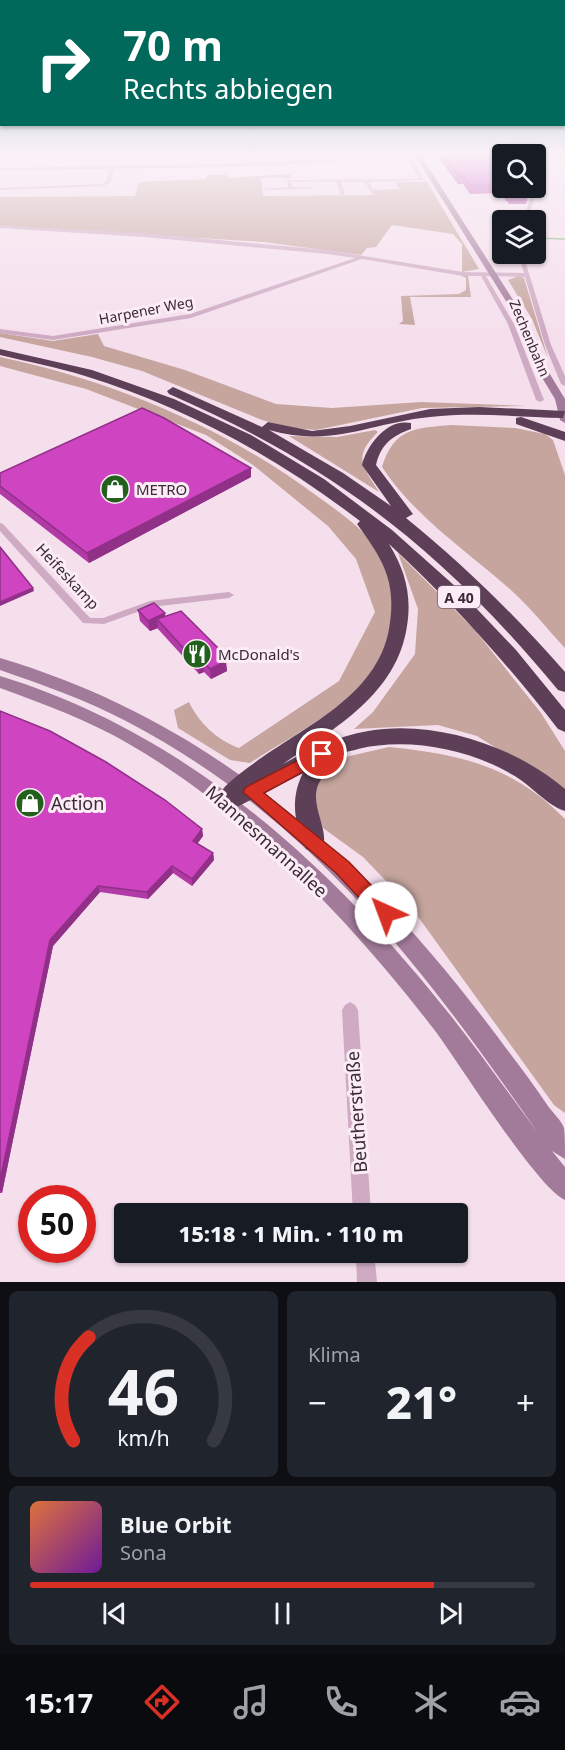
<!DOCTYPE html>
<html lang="de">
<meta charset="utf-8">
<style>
:root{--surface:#171b24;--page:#20242c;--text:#f1f3f6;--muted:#9ea1a6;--line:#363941;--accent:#d93025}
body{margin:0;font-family:"Noto Sans",sans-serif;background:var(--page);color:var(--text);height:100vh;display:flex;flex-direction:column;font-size:22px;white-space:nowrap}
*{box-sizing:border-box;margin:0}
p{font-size:20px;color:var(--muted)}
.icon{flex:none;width:33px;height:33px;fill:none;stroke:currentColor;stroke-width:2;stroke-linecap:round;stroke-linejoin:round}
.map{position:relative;height:1282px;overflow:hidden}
.side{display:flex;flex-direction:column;gap:9px;padding:9px;background:#0d0f14;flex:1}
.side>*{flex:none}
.banner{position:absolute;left:0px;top:0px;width:566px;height:126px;box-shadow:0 2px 4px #0004;background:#00695c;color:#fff;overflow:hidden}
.controls{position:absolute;left:492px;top:144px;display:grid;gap:12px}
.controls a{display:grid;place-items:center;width:54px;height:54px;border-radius:6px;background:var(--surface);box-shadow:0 2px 4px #0004;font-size:30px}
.speed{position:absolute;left:18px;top:1185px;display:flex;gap:12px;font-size:30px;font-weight:700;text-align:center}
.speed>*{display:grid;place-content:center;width:78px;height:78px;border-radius:50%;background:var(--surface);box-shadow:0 2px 4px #0004;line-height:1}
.speed .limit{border:9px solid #d22;background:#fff;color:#111}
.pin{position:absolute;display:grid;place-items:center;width:51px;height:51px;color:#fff;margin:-26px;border:3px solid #fff;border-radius:50%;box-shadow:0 2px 6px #0007}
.me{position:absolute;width:66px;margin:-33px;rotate:317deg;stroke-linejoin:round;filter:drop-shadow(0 0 4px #0008)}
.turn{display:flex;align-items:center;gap:21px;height:126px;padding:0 24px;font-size:27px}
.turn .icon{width:78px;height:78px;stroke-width:2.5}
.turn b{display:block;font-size:42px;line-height:51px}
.big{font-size:45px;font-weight:800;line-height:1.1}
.side .tile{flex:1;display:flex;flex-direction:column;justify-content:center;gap:9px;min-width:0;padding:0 21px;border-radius:9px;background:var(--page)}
.side .dial{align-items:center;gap:0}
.dial svg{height:156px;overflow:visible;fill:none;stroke:var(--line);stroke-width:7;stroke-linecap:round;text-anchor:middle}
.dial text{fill:var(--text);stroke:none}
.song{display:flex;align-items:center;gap:18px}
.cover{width:72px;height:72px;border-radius:9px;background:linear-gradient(135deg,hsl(20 70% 55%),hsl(280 70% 35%))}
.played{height:6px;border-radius:3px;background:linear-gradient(90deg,var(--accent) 80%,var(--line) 80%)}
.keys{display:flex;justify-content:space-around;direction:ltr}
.heat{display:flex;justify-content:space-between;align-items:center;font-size:33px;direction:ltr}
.side .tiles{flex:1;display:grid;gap:9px;grid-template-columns:1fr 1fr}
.tile:last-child{grid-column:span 2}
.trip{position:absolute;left:114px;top:1203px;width:354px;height:60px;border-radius:6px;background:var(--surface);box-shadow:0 2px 4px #0004;font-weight:800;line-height:60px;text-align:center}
.menu{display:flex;height:96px;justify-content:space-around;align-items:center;background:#090b0e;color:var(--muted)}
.menu .icon{width:42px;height:42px}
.menu .active{color:var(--accent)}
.menu b{font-size:27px;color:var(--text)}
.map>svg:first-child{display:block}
.green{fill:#c5a59e}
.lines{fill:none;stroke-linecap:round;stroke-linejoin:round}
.stream{stroke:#82b47c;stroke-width:1.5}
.minor{fill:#ceaac3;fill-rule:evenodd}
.tertiary{fill:#ceaac3;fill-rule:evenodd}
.secondary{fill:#a27b9a;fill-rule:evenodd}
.motorway{fill:#5d4058;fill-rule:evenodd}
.wall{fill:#b13aa6}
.shaded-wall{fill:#903087}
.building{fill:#ce44c1;stroke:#903087;stroke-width:1.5}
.route{fill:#d93025;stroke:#8d1f18;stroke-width:1.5}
.labels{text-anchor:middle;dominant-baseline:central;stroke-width:6;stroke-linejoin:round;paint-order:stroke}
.far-street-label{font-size:14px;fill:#3b2a38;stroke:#fbecf6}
.shield{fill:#fbecf6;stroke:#756471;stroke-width:1.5}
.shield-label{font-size:14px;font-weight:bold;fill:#3b2a38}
.poi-label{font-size:15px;fill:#3b2a38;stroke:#fbecf6;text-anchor:start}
.street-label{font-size:15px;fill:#3b2a38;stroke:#fbecf6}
.near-poi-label{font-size:18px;fill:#3b2a38;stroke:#fbecf6;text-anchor:start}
.near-street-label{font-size:18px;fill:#3b2a38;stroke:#fbecf6}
</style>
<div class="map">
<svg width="565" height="1282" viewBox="0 0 565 1282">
<rect width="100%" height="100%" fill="#f5dfed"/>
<g class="green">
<polygon points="290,174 291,178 261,178 263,196 374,195 373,190 399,189 396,182 427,182 479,269 462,272 462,244 453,234 392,225 376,247 367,248 361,255 264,242 0,226 0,197 135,196 139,182 206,179 207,175 227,175 228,178"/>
<polygon points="460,275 468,276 471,297 410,297 415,325 399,324 403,321 401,296 459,294 466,290 466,278"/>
<polygon points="519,276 524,278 548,358 532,319 508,280"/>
<polygon points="0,333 53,341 98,334 104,346 185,370 276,404 332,408 421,402 527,406 422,408 316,430 291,428 262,420 142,371 92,357 0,337"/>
<path d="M0,357c113,24 224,70 317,139 22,16 45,31 60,54 21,31 19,82 0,113 -28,46 -83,71 -127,100l-20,-3 -52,-32 -4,-18 15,-8c10,21 28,38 50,46l100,-67 36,-69 -19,-53 -28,-33 -75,-61 -47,-30 -120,-46 -86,-23z"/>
<path d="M452,425l63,3 30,6 8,6 12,35v173c-18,-19 -34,-40 -53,-57 -45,-40 -97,-74 -130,-124 12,-39 33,-39 70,-42z"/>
<path d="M375,430l3,2c-26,25 -15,34 1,60l-90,-56 48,1z"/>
<polygon points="398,553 474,629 541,713 565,751 565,791 477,736 438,725 354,729 373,712 415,654 418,609"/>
<path d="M389,747c71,7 124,19 176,72v294l-11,-8 -143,-198 -48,-50 -40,-29 -10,-32 6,-20 22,-18z"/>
</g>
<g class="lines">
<polyline class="stream" points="536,238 565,239"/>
<g class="minor">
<polygon points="218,154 222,154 225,164 407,156 406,154 410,154 411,156 421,157 412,158 424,180 369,182 375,194 373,195 365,182 341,182 345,195 343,196 341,195 336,182 291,182 292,187 314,187 312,189 265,190 263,189 288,187 287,181 289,180 419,179 408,159 223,167 114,169 110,183 103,186 0,190 0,188 102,184 106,182 109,169 0,170 0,168 221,164"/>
<polygon points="536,160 538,161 539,185 527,220 523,220 534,188 536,188"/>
<polygon points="0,226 144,233 327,250 463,272 524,273 518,254 523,254 551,345 565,376 565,386 561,384 545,345 525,277 486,276 514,324 544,400 540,402 536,400 508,324 481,276 463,276 362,259 191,318 53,340 0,333 0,329 53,336 190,314 355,258 327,254 144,237 0,228"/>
<polygon points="0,523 3,524 90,618 103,618 150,601 229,592 234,595 229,598 151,607 104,624 83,623 0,531"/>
<polygon points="350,1002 355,1005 358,1010 371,1214 353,1214 342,1010 345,1005"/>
<polygon points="356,1252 374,1252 377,1282 357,1282"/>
</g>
<g class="tertiary">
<polygon points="459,154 461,157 416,157 419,155"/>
<polygon points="478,154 502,154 502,157 476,157"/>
<rect x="536" y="155" width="29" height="4"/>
</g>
<g class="secondary">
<polygon points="414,154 420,154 524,317 551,376 565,399 565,423 560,420 555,399 541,376 516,317"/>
<path d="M0,658c215,64 365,202 497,378 17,23 35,46 51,70 5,7 13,14 16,22 1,7 1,23 1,31l-13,-8 13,16v33c-27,-11 -106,-137 -129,-168 -85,-110 -186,-218 -307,-288 -41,-24 -85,-40 -129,-56v-12c187,57 332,190 451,340 30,38 58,78 87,117 -116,-167 -228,-316 -412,-412 -40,-21 -83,-36 -126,-51z"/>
</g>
<g class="motorway">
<path d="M0,349l92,21 82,29 77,36 73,44 68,51 64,57 60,63 49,60v22l-7,-3c-52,-67 -107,-128 -169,-185 16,26 23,51 18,82 -10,68 -72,102 -124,138 27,-15 55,-28 85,-33 66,-12 147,15 197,58v22c-19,-6 -34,-26 -52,-36 -44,-26 -105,-38 -155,-26 -5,2 -13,2 -17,5 -4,3 -19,23 -22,29 -11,22 12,47 3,66l-8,3 -8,-3c-12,-25 -16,-51 -3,-76l-68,35 -8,3 -10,-3 -3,-6c8,-16 25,-28 39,-38 49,-37 124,-67 136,-135 8,-47 -5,-68 -32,-105l3,-3c-84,-64 -174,-114 -275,-145 -28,-9 -57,-14 -85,-21z"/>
<path d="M173,387l89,40 6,-5 44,9 38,-5 80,-17 49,-2 86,4 -2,7c-44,-1 -89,-6 -133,-1 -61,6 -97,31 -161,13l74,43 48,33 -29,-41c5,-20 25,-47 49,-42v6c-19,7 -30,15 -35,36l37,49 -7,4c58,47 110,98 159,154v20l-7,-2c-115,-139 -223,-224 -389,-296l-2,-3z"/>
<polygon points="521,417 565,432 565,441 516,424 516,418"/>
</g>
</g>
<g class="wall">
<polygon points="441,154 492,154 502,165 502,188 524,188 529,193 526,204 509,204 500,193 470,194 463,184 458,184 440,160"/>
<polygon points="251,468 251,477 89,563 0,494 0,473"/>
<polygon points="138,610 165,616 225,659 227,671 211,679 204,672 199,674 158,629 158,628 150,631 140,621"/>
<polygon points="0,711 202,829 203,836 197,844 213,853 214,860 192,886 173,873 148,899 100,892 53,946 2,1193 0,1193"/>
</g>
<g class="shaded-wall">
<polygon points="251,468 251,477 89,563 87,553"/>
<polygon points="33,588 34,591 0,606 0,602"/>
<polygon points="165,613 166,624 157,619 158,628 150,631 148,621"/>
<polygon points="224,654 225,661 226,661 227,671 211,679 210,669 222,656"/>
<polygon points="203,661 204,672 199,674 198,664"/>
<polygon points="202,829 203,836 194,848 193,841"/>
<polygon points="213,853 214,860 192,886 192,879"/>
<polygon points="172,866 173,873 148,899 147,892"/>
<polygon points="98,886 100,892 53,946 2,1193 0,1191 0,1181 50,940"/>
</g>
<g class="building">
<polygon points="443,154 492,154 502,165 502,186 501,185 471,185 464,176 459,176"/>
<polygon points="504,188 524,188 529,193 528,195 510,196"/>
<polygon points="142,408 164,418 251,468 87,553 0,486 0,473"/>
<polygon points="0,547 33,588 0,602"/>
<polygon points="154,603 165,613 148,621 138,610"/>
<polygon points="181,611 224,654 222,656 226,661 210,669 203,661 198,664 157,619"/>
<polygon points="0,711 50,731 106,762 165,800 202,829 193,841 213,853 192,879 172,866 147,892 98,886 50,940 0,1181"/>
</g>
<linearGradient id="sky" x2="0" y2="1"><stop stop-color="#7fb4bd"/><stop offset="0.46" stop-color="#faf1f7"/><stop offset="1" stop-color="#faf1f7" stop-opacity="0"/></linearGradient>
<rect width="565" height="333" fill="url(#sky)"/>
<polygon class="route" points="322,748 330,754 327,759 264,793 349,862 392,907 395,913 392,919 386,922 379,919 336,873 243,792 246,787"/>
<defs>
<g id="shop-disc" transform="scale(1.5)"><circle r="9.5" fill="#22601c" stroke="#fbecf6"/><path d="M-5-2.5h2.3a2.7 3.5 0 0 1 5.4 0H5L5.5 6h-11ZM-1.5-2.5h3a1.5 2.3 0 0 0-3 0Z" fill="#fff"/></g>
<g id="restaurant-disc" transform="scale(1.5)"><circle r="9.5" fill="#22601c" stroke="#fbecf6"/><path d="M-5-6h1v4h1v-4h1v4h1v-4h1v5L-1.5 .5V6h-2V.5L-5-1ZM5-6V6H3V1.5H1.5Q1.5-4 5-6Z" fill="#fff"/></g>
</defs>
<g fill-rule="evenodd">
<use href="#shop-disc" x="115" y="489"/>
<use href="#restaurant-disc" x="197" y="654"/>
<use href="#shop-disc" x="30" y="803"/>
</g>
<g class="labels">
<g class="far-street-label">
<text transform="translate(146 310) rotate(-11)">Harpener Weg</text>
<text transform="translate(530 338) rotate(67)">Zechenbahn</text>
</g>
<rect class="shield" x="438" y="586" width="42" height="22" rx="4.5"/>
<g class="shield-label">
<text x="459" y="597">A 40</text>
</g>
<g class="poi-label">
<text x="136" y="489">METRO</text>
<text x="218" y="654">McDonald's</text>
</g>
<g class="street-label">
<text transform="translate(68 576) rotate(47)">Heifeskamp</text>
</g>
<g class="near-poi-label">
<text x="51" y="803">Action</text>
</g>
<g class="near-street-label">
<text transform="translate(267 841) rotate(42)">Mannesmannallee</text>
<text transform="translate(356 1112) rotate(-94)">Beutherstraße</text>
</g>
</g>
</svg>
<div class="controls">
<a><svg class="icon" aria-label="search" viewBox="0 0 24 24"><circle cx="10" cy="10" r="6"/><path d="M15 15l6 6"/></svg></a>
<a><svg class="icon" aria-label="layers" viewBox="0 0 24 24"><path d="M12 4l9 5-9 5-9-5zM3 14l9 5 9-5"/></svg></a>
</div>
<div class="speed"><div class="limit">50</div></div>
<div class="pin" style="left:322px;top:754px;background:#d93025"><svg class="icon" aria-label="arrive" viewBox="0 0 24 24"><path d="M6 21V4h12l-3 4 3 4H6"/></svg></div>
<svg class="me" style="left:386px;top:913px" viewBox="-20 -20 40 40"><circle r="19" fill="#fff"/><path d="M0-13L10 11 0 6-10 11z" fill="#d93025"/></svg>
<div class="trip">15:18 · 1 Min. · 110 m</div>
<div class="banner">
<div class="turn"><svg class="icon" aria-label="right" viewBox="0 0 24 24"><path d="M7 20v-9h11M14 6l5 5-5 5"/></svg><div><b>70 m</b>Rechts abbiegen</div></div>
</div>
</div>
<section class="side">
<div class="tiles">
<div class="tile dial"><svg viewBox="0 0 100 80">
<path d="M14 69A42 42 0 1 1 86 69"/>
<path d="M14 69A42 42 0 0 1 22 16" stroke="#d93025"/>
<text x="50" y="56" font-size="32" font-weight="700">46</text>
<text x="50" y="72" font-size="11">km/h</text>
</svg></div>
<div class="tile"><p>Klima</p>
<div class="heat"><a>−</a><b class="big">21°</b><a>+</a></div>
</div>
<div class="tile">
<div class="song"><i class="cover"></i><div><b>Blue Orbit</b><p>Sona</p></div></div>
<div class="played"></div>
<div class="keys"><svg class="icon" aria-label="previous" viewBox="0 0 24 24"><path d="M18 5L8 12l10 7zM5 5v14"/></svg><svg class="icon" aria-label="pause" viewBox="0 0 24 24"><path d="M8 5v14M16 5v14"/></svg><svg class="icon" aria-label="next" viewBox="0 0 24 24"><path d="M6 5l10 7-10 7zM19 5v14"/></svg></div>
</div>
</div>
</section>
<nav class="menu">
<b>15:17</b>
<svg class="icon active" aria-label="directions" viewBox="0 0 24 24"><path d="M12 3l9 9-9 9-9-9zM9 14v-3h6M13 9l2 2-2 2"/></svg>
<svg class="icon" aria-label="music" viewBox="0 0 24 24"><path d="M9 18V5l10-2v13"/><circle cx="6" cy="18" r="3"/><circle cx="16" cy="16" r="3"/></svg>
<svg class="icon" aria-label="phone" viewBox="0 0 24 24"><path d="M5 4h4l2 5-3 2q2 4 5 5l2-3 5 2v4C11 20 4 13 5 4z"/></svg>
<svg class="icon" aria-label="climate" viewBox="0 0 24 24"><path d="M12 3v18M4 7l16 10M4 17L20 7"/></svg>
<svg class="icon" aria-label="car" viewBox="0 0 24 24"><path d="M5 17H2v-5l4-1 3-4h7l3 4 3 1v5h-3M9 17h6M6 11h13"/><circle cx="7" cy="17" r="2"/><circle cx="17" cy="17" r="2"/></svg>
</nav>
